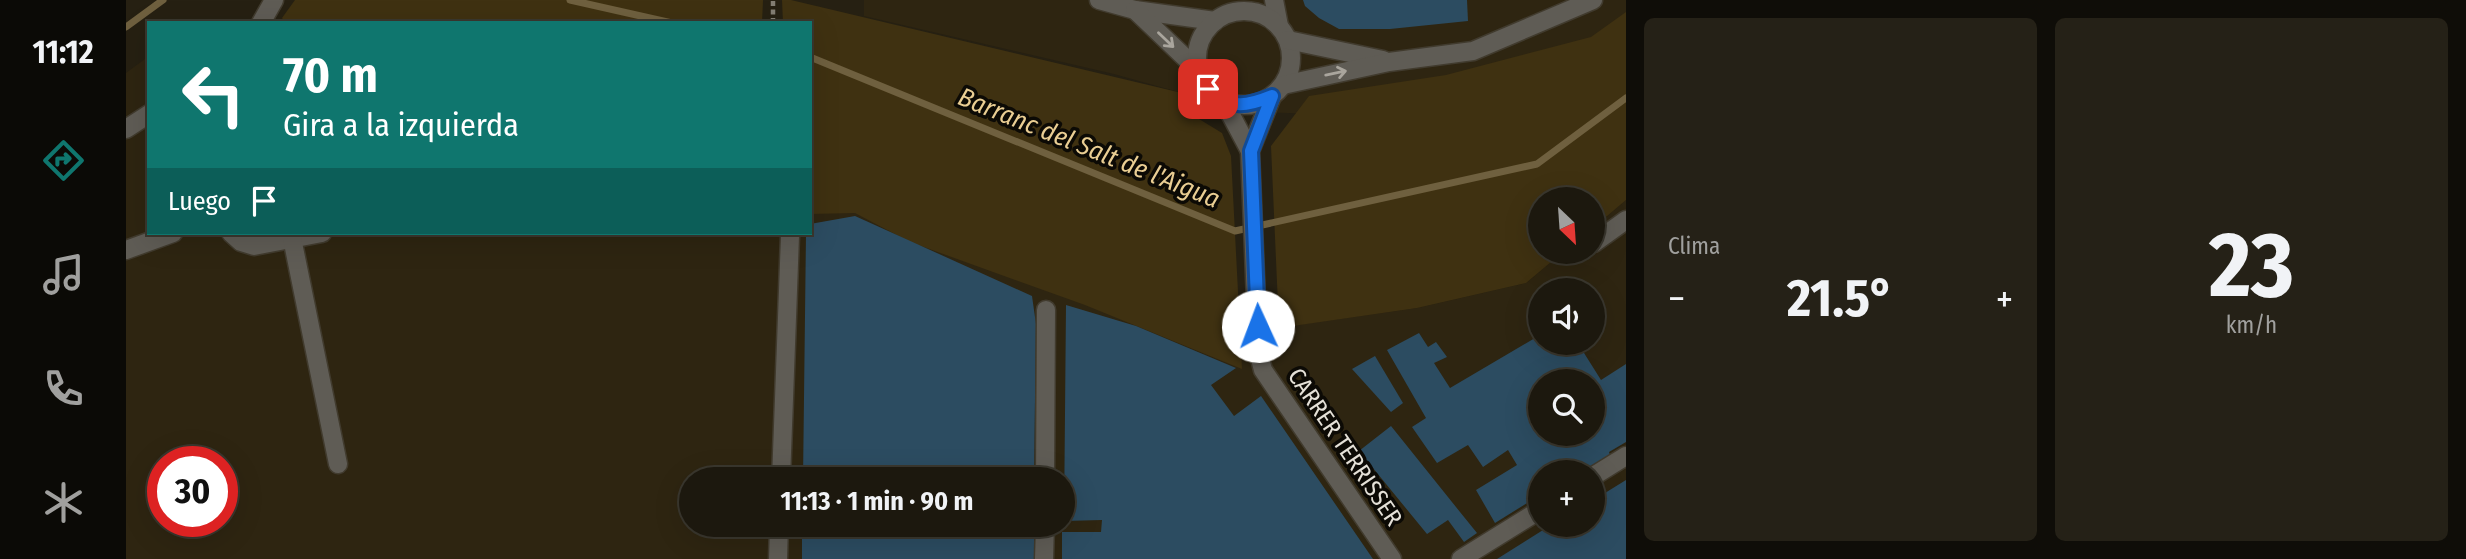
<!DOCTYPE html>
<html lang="es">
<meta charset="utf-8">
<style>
:root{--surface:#1c180e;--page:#252117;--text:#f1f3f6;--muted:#a0a09e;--line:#3a372e;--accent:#0f766e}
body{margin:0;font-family:"Fira Sans Condensed",sans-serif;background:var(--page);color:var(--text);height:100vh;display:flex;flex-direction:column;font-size:26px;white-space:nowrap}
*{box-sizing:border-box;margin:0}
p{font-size:23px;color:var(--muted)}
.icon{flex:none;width:38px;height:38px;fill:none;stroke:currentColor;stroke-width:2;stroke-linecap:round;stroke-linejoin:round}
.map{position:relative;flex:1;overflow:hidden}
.side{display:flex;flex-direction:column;gap:18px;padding:18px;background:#0f0d08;width:840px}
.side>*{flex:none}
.hud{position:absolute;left:21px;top:21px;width:665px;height:214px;border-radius:0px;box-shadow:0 7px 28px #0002,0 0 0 2px var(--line);background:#0f766e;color:#fff;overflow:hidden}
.needle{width:46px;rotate:155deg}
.buttons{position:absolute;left:1402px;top:187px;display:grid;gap:14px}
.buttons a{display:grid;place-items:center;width:77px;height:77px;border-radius:50%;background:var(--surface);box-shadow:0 7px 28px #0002,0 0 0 2px var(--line);font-size:35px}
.speed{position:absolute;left:21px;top:446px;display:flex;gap:14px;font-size:35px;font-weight:700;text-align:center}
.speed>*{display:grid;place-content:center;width:91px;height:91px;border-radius:50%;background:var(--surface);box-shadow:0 7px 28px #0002,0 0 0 2px var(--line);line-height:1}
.speed .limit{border:10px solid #d22;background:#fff;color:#111}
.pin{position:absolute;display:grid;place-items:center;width:60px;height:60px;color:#fff;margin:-30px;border-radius:14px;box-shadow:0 4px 10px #0006}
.me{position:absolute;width:77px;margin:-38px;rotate:358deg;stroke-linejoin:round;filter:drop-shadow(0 0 5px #0008)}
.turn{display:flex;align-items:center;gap:24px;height:147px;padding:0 21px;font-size:32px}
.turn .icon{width:91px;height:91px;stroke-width:2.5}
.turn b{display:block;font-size:49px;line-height:60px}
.then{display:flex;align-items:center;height:66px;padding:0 21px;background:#0003;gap:14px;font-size:26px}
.big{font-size:52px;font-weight:700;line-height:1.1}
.side .card{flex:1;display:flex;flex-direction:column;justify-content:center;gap:10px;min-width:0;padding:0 24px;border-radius:10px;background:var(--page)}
.side .dial{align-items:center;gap:0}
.dial b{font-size:91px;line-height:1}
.heat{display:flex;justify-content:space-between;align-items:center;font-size:38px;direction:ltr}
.side .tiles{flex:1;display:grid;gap:18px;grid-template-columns:repeat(2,1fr)}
.trip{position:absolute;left:553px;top:467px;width:396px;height:70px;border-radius:35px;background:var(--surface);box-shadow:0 7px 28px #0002,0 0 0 2px var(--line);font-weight:700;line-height:70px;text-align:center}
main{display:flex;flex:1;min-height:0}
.tab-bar{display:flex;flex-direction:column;width:126px;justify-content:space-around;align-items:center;background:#0b0a06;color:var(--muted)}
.tab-bar .icon{width:49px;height:49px}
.tab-bar .on{color:var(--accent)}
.tab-bar b{font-size:32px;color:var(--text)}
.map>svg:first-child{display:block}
.built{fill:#2e2511;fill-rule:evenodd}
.green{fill:#3f3111}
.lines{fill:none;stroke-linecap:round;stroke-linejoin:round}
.stream{stroke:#6f603f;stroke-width:7}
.building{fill:#2c4c61;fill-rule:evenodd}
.minor-casing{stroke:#413b2e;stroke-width:21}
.path{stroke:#837e73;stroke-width:4.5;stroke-dasharray:5 3.5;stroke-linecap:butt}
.minor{stroke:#5f5c55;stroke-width:18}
.oneway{stroke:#a9a59d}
.route-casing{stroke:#114b97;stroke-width:18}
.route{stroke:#1a73e8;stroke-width:12}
.labels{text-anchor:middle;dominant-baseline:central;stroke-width:7;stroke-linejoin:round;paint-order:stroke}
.street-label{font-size:24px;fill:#e5e1d8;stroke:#0c0a05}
.water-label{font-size:26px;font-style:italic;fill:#eace93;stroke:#0c0a05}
</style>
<main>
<nav class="tab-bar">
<b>11:12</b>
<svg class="icon on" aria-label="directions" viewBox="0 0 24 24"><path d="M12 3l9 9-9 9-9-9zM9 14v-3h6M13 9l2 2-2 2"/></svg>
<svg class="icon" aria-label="music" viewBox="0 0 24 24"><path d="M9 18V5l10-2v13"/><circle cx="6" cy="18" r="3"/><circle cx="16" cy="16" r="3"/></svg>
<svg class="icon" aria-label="phone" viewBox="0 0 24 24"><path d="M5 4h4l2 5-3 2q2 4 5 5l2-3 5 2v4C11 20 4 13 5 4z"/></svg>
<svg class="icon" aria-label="climate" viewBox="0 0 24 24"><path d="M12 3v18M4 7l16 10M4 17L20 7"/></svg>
</nav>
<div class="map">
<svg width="1500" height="559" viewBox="0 0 1500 559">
<rect width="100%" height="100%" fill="#262012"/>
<g class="built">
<polygon points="738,0 1500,0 1500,28 1306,117 1124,112 988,74 738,16"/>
<path d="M23,56v177h661v-69l262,120 182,47 163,-23 109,-25 37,-31h29l1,-24 33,-28v359h-1500v-486zM1414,290h52v53h-52zM1414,382h52v52h-52zM37,462h59v60h-59zM1414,472h52v53h-52zM565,480h371v45h-371z"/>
</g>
<g class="green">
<polygon points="169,0 637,0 636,23 160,23 156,18"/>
<polygon points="656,0 665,0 1056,93 1073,119 1096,133 1105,156 1116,369 959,305 784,242 729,213 684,214 684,23 657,23"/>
<polygon points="1500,12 1500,200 1467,228 1466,200 1414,200 1414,252 1437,252 1400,283 1291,308 1153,328 1145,146 1183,96 1320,75 1465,37"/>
</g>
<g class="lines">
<g class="stream">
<polyline points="444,0 546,23"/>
<polyline points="0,27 37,0"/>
<polyline points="684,57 1109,231 1411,164 1500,98"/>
</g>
</g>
<g class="building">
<polygon points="1177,0 1341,0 1342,21 1264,29 1213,29 1193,18 1179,6"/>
<polygon points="729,216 906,296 910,324 908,480 677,480 680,233 684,233 684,224"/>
<polygon points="1414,303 1414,334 1402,309"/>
<polygon points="940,305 1010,326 1110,368 1085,385 1108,416 1135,396 1247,559 936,559 936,532 975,532 976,520 938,521"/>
<path d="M1293,333l9,14 8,-5 11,15 -13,6 16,25 90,-53v8h28l4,7 7,-5 22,35 25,-16v78l-17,10 1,3 -29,17h-41v23l-45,28 -19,-33 41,-25 -9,-15 -25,17 -15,-22 -31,18 -25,-36 14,-9 -39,-68zM1414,382h52v52h-52z"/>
<polygon points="1249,356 1277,403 1265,412 1226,369"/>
<polygon points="1265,426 1334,512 1351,533 1338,542 1322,520 1301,534 1233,451"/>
<polygon points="1500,480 1500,559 1371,559 1425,525 1466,525 1466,501"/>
<rect x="676" y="525" width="232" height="34"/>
</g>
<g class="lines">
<g class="minor-casing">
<g id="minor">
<polyline points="973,0 1009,10 1089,21"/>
<polyline points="1148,0 1153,26"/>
<polyline points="1009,10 1072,70"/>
<circle cx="1118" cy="58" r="47"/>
<polyline points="135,23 148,0"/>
<polyline points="1162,40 1257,60"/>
<polyline points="1157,85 1263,62 1347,51 1467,0"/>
<polyline points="1146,96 1124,151 1132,351 1137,370 1266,559"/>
<polyline points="1098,102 1124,151"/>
<polyline points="0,129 23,114"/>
<polyline points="105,233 115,242 128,246 196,233"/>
<polyline points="166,238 212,464"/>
<polyline points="1468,243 1500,220"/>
<polyline points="0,250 47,233"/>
<polyline points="1466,477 1500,456"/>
<polyline points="655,480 664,236"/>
<polyline points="919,480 920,310"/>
<polyline points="652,559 653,525"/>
<polyline points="918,559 919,525"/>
<polyline points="1335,559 1414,510"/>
</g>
</g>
<polyline class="path" points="647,23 647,0"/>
<use href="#minor" class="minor"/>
</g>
<defs><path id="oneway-shaft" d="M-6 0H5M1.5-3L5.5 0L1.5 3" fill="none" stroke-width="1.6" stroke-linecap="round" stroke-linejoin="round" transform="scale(1.75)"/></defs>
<g class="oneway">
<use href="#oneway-shaft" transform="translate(1040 40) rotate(44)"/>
<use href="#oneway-shaft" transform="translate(1210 73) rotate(-12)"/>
</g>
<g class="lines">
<g class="route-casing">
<path id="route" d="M1082,89c25,19 34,19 64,7l-21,55 7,175"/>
</g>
<use href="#route" class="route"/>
</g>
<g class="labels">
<g class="street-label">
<text transform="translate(1219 447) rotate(56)">CARRER TERRISSER</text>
</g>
<g class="water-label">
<text transform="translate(963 148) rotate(22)">Barranc del Salt de l'Aigua</text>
</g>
</g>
</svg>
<div class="buttons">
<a><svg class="needle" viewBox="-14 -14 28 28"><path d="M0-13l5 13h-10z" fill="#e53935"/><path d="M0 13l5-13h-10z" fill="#a0a09e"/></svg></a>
<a><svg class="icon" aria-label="sound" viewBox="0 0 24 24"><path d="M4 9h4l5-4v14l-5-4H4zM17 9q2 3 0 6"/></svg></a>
<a><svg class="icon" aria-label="search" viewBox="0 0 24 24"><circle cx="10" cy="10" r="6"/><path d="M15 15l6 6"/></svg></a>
<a>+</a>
</div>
<div class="speed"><div class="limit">30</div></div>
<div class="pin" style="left:1082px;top:89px;background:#d93025"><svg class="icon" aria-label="arrive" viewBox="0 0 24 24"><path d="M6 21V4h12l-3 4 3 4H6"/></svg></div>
<svg class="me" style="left:1132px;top:326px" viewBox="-20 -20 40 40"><circle r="19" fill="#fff"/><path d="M0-13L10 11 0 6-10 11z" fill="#1a73e8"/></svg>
<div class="trip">11:13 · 1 min · 90 m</div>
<div class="hud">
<div class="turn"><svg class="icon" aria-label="left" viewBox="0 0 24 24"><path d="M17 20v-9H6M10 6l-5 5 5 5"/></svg><div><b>70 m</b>Gira a la izquierda</div></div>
<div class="then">Luego<svg class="icon" aria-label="arrive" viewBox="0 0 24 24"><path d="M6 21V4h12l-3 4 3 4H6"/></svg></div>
</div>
</div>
<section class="side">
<div class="tiles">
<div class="card"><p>Clima</p>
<div class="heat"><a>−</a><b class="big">21.5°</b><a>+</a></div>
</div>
<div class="card dial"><b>23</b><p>km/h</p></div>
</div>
</section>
</main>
